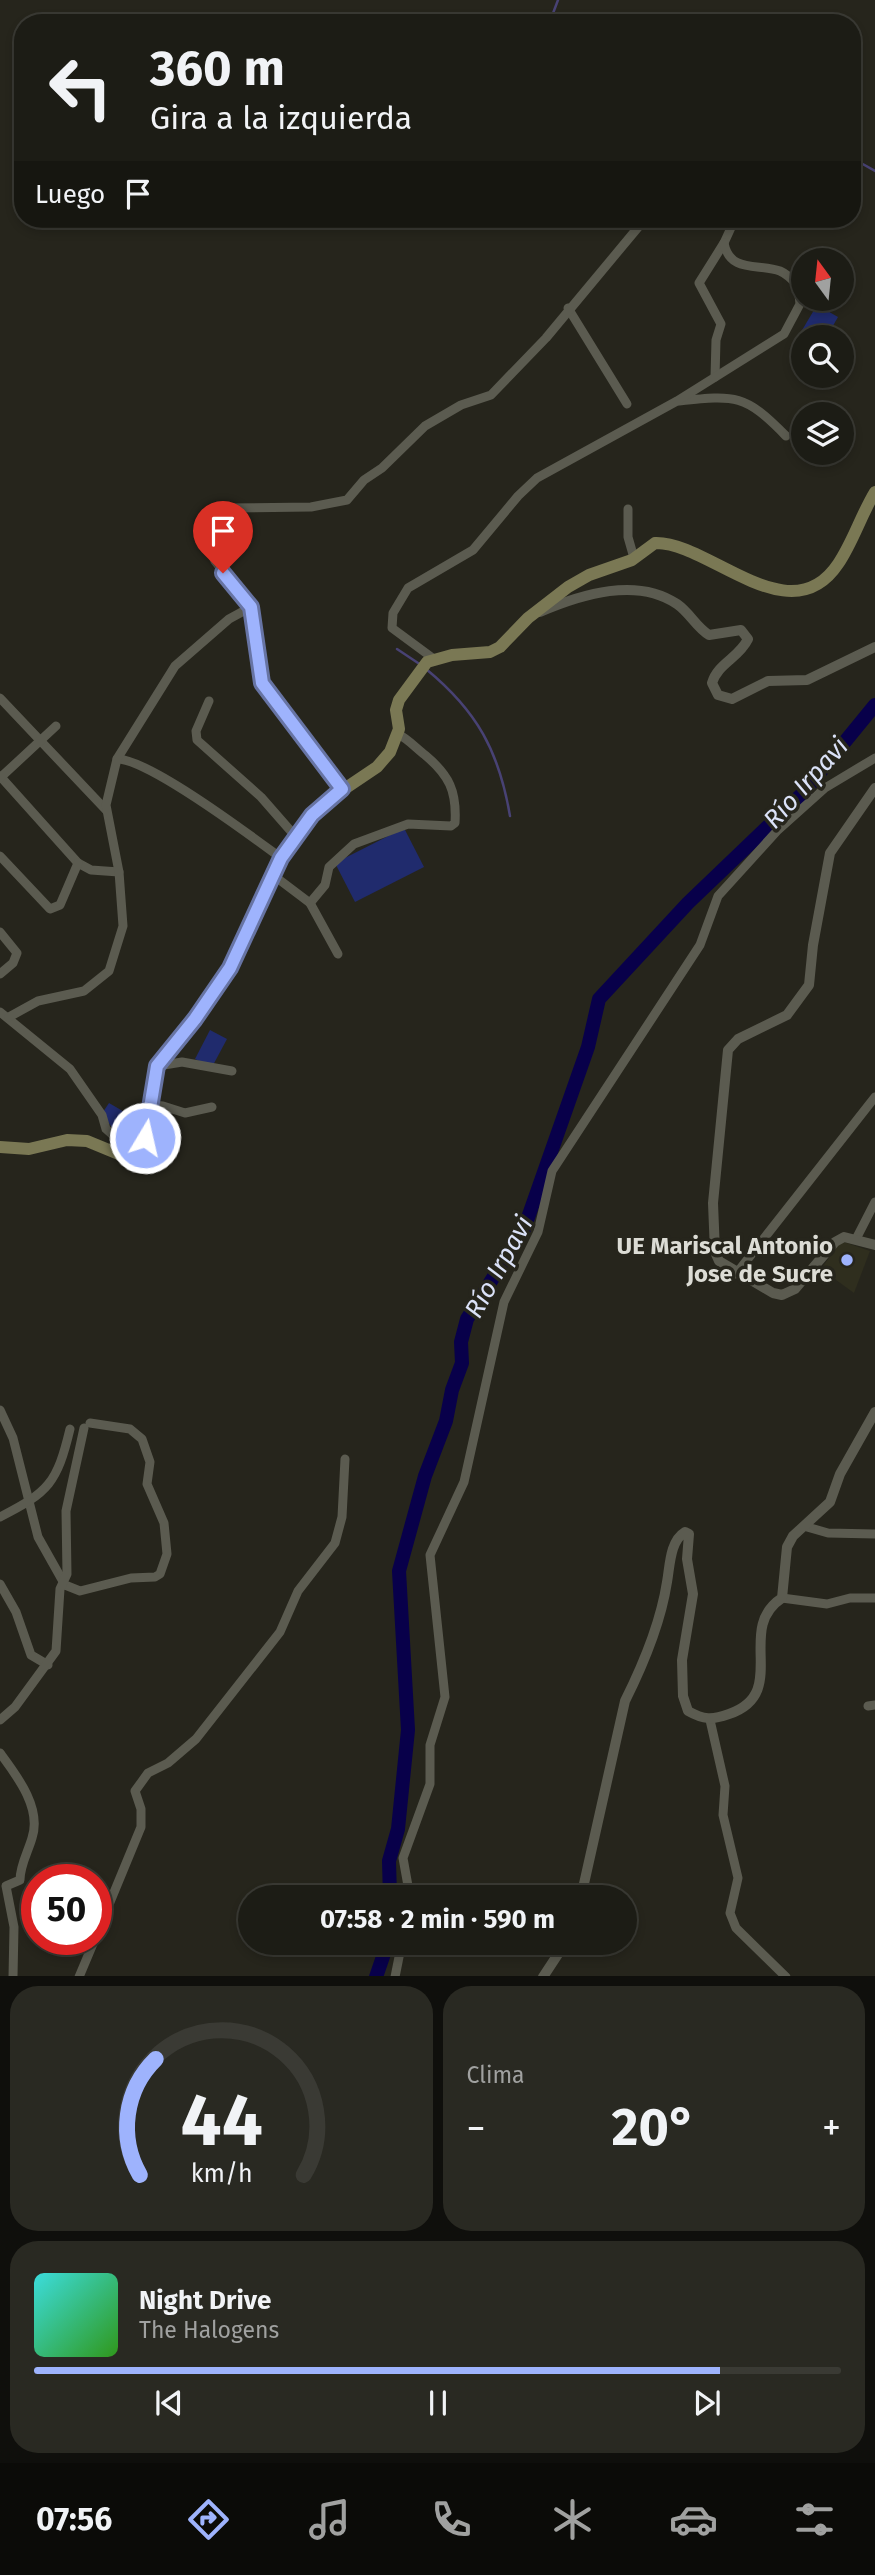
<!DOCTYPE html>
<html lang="es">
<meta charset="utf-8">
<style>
:root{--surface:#1c1c15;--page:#292922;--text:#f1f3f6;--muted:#a0a1a0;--line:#3a3a34;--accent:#9eb3fd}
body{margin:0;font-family:"Fira Sans",sans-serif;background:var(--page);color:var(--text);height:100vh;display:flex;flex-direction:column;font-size:26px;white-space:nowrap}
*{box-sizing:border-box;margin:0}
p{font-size:23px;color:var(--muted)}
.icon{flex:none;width:38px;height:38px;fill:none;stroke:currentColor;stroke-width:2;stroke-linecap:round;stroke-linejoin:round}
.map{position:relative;height:1976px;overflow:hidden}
.side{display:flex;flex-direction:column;gap:10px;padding:10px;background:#0f0f0c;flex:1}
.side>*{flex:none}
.top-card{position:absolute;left:14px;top:14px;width:847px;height:214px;border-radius:28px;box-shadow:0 4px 10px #0003,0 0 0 2px var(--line);background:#1c1c15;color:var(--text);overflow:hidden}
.needle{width:46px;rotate:345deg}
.buttons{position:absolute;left:791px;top:248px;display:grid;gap:14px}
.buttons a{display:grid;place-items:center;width:63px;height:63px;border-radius:50%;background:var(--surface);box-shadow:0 4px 10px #0003,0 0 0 2px var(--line);font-size:35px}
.speed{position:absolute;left:21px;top:1864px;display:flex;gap:14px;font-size:35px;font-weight:700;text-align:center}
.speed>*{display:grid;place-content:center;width:91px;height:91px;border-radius:50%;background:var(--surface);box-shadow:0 4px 10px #0003,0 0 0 2px var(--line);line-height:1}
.speed .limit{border:10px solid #d22;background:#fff;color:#111}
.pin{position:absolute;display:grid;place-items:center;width:60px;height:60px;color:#fff;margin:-72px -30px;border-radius:50% 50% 50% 0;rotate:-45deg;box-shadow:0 0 7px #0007}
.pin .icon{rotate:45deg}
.me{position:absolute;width:77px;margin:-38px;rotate:9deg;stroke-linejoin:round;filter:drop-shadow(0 0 5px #0008)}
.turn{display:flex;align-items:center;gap:24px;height:147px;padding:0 21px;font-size:32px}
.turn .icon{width:91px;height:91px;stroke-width:2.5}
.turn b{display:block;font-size:49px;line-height:60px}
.then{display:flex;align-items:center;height:66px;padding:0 21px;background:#0003;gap:14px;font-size:26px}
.big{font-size:52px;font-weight:700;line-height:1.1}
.side .card{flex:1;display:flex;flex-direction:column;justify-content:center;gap:10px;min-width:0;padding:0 24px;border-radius:28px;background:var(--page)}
.side .dial{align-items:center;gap:0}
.dial svg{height:182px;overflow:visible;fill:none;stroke:var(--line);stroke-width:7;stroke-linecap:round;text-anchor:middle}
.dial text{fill:var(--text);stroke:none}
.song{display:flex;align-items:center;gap:21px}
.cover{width:84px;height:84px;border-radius:10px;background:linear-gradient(135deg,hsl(180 70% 55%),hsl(110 70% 35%))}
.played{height:7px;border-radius:4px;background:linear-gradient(90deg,var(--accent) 85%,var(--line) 85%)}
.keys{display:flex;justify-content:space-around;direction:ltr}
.heat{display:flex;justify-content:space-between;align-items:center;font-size:38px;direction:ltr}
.side .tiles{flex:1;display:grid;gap:10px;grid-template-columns:1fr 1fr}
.card:last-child{grid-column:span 2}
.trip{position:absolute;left:238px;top:1885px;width:399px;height:70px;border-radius:35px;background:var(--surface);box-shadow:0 4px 10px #0003,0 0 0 2px var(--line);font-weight:700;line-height:70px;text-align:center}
.tab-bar{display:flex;height:112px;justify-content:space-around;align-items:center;background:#0b0b08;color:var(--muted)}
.tab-bar .icon{width:49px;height:49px}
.tab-bar .current{color:var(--accent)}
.tab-bar b{font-size:32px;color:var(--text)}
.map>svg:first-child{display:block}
.built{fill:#2f2e1e}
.green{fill:#202b6d}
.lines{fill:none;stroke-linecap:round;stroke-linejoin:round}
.stream{stroke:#484274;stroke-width:2.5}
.river{stroke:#08004a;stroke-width:14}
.minor{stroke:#5b5b50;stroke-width:9}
.tertiary{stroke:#5b5b50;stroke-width:10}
.secondary{stroke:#7a7854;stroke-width:12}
.route-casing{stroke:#6774a4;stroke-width:18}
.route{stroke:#9eb3fd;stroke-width:12}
.poi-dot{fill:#9eb3fd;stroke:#26251c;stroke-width:2.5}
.labels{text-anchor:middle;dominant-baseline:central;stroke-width:7;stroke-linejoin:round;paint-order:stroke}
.poi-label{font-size:24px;font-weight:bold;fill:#dcdcd5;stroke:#26251c;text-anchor:end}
.water-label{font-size:26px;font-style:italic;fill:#dbe2f8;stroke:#26251c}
</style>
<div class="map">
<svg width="875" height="1977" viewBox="0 0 875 1977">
<rect width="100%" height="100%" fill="#26251c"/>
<polygon class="built" points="841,1241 870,1251 854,1293 821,1269"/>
<g class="green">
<polygon points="817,305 838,317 826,338 810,338 801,332"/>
<polygon points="404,828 424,867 355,902 335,863"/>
<polygon points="210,1030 227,1039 212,1067 195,1059"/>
<path d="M109,1103l24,14 -8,15c-13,1 -16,-9 -22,-20z"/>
</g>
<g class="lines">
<g class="stream">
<polyline points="558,0 552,16 559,23"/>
<polyline points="852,158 875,171"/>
<polyline points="397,649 421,665"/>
<path d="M426,669c51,42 73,82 84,147"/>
</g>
<g class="river">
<polyline points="390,1897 389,1861 398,1829 408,1730 399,1571 425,1476 446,1421 452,1390 462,1363 461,1342 467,1319 524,1229 588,1047 599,999 688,903 803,793 875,705"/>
<polyline points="376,1977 388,1942"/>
</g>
<g class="minor">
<polyline points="568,308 627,404"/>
<polyline points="715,377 716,340 721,324 699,283 724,243 735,219"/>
<path d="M679,401c57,-6 66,-7 107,35"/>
<polyline points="628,509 628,537 634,558"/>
<path d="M434,659l-42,-31 1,-15 15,-25 65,-38 45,-54 19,-18 140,-77 107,-67 16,-30 -2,-18c-5,-6 -11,-12 -18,-15 -21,-8 -50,3 -56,-28"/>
<polyline points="0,698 106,810"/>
<polyline points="209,701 196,731 197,740 261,797 296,837"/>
<path d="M117,759c32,0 134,77 164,99"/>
<polyline points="0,776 78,863 91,870 119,872"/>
<polyline points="0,778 56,726"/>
<polyline points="342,789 262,683 251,607 215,561 203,533 205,519 225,508 311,507 347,500 364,480 382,468 425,426 461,405 491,395 546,338 645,219"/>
<polyline points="0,856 50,909 60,905 78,863"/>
<polyline points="273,875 310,903 338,954"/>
<path d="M310,903l15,-18 4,-18 25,-23 54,-20 43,2 4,-3c2,-32 -6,-48 -30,-68 -9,-7 -17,-16 -27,-21"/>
<polyline points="0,932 17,953 13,963 0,974"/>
<polyline points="0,1012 70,1069 102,1115 106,1129 115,1137 131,1134 143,1108 150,1105 163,1106 185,1113 212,1107"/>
<polyline points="9,1017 38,1001 84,991 109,971 123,926 119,872 106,805 117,759 175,666 229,619 251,607"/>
<polyline points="158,1066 182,1062 232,1071"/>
<polyline points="856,1239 875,1202"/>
<polyline points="736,1274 875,1097"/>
<polyline points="0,1410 13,1438 38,1537 65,1585 80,1591 131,1578 155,1577 160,1574 167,1554 164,1523 147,1484 150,1462 142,1439 130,1429 90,1423"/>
<path d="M0,1517c49,-25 57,-34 70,-88"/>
<polyline points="807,1527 828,1533 875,1534"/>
<polyline points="0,1584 16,1612 31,1655 48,1665"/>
<polyline points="782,1598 827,1604 850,1598 875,1598"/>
<polyline points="868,1706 875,1705"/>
<polyline points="0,1720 15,1707 56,1651 60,1589 67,1574 66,1511 84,1428"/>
<polyline points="710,1720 725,1786 723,1815 738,1878 730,1913 736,1928 786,1977"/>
<path d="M0,1753c17,23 42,55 32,85 -4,14 -12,27 -12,42l-14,6 8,41 -1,50"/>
<polyline points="410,1897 403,1858 430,1784 430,1745 445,1697 430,1555 464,1482 504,1302 538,1232 552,1171 700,945 718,896 777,831 825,788 875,758"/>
<polyline points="96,1936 141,1827 141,1809 135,1791 148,1773 168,1763 196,1739 280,1632 298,1591 335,1543 342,1517 345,1459"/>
<polyline points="79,1977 95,1939"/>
<polyline points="395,1977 402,1942"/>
</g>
<g class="tertiary">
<path d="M540,612c42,-18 97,-35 137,-8 13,9 19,23 32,31l32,-5 7,9c-9,19 -30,24 -36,44l6,12 14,4 36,-18 39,-1 68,-33"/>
<polyline points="875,788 830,853 813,945 809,985 787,1015 738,1039 728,1050 713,1203 715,1252 719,1261 773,1293 782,1295 795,1289 835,1242 844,1237 875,1245"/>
<path d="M581,1897l44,-196c18,-36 36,-80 42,-119 3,-17 3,-41 18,-50l4,2 -2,25 6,35 -11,66 1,36 5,15c16,9 24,9 41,3 62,-21 5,-85 53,-116l5,-51 6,-11 37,-34 10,-28 35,-62"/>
<polyline points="543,1977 566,1942"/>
</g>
<path class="secondary" d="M0,1147l29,2 38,-9 20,1 34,14 16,-2 8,-15 12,-72 60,-76 64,-132 20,-30 24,-26 52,-35 13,-15 9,-23 -3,-19 3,-10 28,-38 25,-7 38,-3 10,-5 28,-29 40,-31 21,-12 43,-15 23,-17c53,-2 135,93 183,21 15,-22 23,-49 37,-72"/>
</g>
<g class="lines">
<g class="route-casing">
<polyline id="route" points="145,1138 157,1066 195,1019 230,968 281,858 312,815 342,789 262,683 251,607 223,573"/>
</g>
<use href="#route" class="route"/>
</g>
<circle class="poi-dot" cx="847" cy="1260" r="7"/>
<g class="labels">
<g class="poi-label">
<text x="833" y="1246">UE Mariscal Antonio<tspan x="833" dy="28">Jose de Sucre</tspan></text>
</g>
<g class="water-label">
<text transform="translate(806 783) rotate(-48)">Río Irpavi</text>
<text transform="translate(499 1267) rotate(-61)">Río Irpavi</text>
</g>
</g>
</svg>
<div class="buttons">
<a><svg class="needle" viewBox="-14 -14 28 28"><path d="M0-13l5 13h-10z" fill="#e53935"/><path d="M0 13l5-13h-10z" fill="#a0a1a0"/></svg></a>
<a><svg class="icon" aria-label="search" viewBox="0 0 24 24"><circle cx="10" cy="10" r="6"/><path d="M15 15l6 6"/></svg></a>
<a><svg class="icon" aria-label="layers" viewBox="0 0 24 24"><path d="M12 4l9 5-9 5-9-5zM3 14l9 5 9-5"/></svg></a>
</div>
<div class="speed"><div class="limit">50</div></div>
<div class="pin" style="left:223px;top:573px;background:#d93025"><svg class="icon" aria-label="arrive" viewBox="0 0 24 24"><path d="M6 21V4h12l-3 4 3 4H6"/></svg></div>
<svg class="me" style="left:145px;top:1138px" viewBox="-20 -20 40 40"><circle r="17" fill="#9eb3fd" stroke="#fff" stroke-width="3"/><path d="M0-11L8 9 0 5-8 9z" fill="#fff"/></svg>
<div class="trip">07:58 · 2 min · 590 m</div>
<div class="top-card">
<div class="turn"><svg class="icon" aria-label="left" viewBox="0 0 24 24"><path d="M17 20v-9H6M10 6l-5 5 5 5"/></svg><div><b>360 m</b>Gira a la izquierda</div></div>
<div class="then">Luego<svg class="icon" aria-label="arrive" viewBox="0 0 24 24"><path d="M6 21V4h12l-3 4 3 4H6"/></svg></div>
</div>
</div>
<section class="side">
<div class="tiles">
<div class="card dial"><svg viewBox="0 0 100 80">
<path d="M14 69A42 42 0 1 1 86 69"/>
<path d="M14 69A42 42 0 0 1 21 18" stroke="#9eb3fd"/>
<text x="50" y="56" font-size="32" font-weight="700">44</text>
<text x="50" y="72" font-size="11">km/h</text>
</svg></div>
<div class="card"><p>Clima</p>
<div class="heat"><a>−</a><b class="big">20°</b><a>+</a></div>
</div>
<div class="card">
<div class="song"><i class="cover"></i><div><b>Night Drive</b><p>The Halogens</p></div></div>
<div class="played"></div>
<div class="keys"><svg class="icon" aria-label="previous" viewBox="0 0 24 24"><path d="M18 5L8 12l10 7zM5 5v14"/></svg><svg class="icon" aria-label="pause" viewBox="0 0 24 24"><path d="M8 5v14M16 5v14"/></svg><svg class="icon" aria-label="next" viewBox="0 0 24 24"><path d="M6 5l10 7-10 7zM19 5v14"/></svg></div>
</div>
</div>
</section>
<nav class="tab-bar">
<b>07:56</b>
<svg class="icon current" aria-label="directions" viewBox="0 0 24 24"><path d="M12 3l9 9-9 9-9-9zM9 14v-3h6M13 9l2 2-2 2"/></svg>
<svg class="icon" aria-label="music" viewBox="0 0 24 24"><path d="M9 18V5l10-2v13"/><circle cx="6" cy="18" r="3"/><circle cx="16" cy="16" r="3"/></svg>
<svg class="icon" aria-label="phone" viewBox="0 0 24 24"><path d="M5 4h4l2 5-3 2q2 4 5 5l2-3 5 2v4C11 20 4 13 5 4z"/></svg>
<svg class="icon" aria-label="climate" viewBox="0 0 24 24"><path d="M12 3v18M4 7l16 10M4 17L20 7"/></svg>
<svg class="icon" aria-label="car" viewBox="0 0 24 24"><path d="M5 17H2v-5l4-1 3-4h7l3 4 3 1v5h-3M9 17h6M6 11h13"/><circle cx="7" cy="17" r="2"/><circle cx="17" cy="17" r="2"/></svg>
<svg class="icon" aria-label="filters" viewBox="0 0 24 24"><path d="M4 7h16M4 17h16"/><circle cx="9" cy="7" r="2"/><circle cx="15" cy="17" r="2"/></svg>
</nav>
